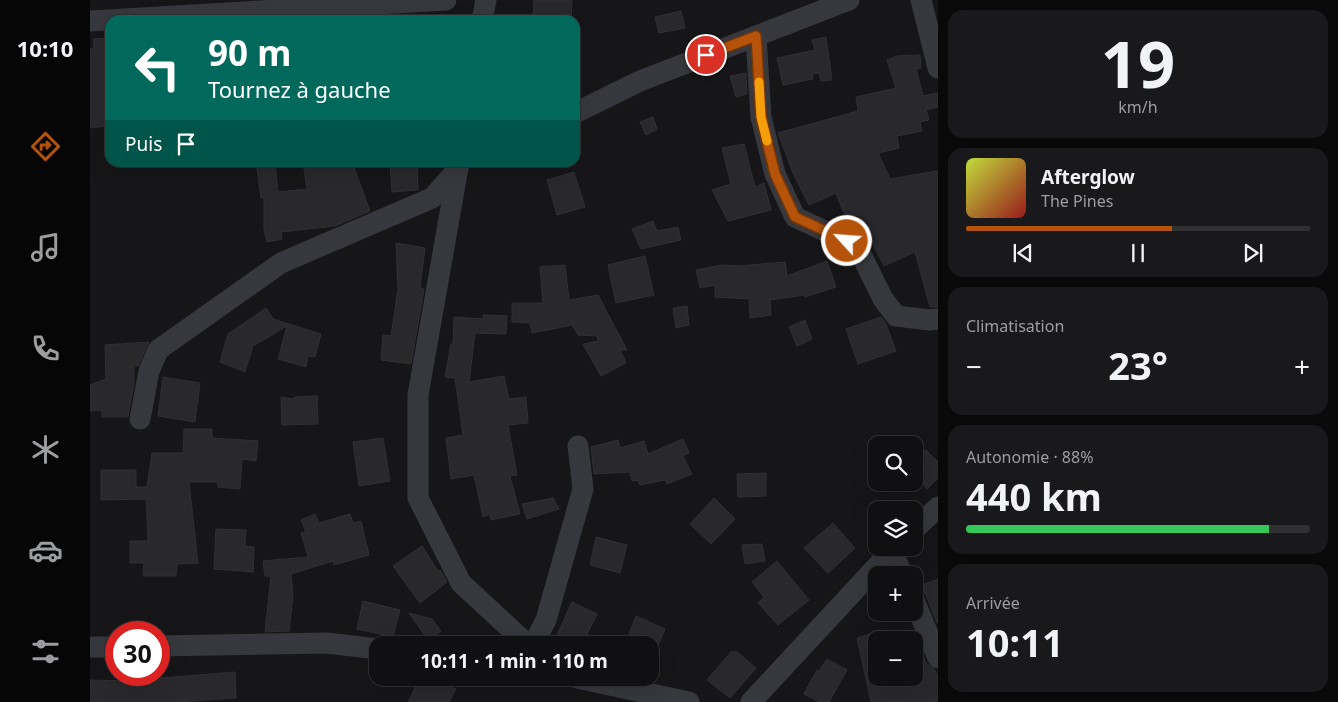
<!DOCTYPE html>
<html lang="fr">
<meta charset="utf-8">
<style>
:root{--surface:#101012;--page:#19191b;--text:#f1f3f6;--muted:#9c9d9f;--line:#303032;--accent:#b45309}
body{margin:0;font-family:"Noto Sans",sans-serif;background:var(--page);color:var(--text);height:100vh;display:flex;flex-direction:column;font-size:19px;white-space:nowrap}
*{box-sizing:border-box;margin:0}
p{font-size:16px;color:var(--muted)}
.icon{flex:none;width:28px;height:28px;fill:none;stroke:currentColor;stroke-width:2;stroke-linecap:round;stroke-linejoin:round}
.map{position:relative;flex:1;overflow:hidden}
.panel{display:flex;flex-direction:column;gap:10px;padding:10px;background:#09090a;width:400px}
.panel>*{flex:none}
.guide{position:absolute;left:15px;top:15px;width:475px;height:152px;border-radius:15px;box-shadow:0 5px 20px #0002,0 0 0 1px var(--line);background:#00695c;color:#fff;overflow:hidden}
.buttons{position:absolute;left:778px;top:436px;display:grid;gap:10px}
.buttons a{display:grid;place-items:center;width:55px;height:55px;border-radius:10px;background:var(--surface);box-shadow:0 5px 20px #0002,0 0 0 1px var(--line);font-size:25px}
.speed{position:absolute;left:15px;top:621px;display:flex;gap:10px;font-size:25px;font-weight:700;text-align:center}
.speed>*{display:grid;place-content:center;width:65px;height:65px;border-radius:50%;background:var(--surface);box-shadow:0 5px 20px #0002,0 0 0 1px var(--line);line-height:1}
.speed .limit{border:8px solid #d22;background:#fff;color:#111}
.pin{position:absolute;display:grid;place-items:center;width:42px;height:42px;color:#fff;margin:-21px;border:2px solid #fff;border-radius:50%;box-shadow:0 1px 5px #0007}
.me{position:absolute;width:55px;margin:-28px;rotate:296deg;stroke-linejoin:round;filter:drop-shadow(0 0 4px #0008)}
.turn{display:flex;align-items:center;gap:18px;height:105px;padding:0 20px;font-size:22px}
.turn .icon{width:65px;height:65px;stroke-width:2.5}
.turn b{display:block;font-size:35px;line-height:42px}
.then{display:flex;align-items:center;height:48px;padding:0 20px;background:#0003;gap:10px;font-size:19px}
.big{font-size:38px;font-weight:700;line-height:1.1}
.panel .card{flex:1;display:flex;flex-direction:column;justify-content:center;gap:8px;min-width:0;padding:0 18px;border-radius:15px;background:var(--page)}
.panel .dial{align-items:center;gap:0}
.dial b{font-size:65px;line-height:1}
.song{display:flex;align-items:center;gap:15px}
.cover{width:60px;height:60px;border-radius:8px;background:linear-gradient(135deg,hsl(70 70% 55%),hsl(0 70% 35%))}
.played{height:5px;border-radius:2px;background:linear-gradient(90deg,var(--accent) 60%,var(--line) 60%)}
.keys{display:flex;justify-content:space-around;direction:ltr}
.heat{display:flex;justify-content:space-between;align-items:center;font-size:28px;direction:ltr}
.charge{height:8px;border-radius:4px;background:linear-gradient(90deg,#34c759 88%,var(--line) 0)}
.trip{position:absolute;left:279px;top:636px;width:290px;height:50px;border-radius:15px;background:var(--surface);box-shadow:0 5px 20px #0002,0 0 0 1px var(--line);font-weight:700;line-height:50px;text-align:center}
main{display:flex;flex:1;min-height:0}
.dock{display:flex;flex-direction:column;width:90px;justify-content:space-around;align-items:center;background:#060607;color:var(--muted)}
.dock .icon{width:35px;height:35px}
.dock .on{color:var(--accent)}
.dock b{font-size:22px;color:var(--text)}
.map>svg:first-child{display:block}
.building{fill:#29292c;stroke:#303034}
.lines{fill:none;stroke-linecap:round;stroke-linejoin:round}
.minor{stroke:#37383d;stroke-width:21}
.route-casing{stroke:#753606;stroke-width:12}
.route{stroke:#b45309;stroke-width:9}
.slow{stroke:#f59e0b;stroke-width:9}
</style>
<main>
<nav class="dock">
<b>10:10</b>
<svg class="icon on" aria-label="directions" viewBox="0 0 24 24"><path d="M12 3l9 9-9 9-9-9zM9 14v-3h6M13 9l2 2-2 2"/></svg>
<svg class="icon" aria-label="music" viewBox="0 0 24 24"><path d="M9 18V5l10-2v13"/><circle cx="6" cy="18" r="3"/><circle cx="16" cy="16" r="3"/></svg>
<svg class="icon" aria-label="phone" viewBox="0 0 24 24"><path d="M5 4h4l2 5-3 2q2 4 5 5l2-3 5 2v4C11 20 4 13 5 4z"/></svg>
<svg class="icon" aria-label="climate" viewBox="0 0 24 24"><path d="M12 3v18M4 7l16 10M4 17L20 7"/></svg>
<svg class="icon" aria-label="car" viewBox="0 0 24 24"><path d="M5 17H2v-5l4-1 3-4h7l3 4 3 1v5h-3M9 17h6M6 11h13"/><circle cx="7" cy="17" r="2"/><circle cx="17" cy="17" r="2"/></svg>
<svg class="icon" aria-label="filters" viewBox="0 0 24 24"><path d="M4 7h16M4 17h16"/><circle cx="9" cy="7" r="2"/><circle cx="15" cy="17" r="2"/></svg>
</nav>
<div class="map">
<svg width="848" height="702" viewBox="0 0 848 702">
<rect width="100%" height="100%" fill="#161618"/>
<g class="building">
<polygon points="444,0 482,0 481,20 443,19"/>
<polygon points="591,11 595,28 569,33 565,17"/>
<polygon points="736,37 742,80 731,81 729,73 722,74 723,79 693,85 687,58 725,50 722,40"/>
<polygon points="17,38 20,88 13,89 17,126 0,128 0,49 4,48 3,39"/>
<polygon points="830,55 831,68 826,69 833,96 848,93 848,107 836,110 839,120 830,122 832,131 807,136 809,148 788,153 800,179 848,171 848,307 840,307 825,252 794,266 768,215 756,219 746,193 719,205 703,173 688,133 768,111 766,97 806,88 797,60 807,56"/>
<polygon points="656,73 657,94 646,97 640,76"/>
<polygon points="563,117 567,129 556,135 550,122"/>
<polygon points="654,144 665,187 674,183 681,210 638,221 622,190 641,184 632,148"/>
<polygon points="166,162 185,162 188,192 217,189 213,162 262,162 280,211 245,226 191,232 192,239 177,242 174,229 174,198 171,198"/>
<polygon points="300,162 327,162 328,190 302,192"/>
<polygon points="484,172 495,207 467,215 457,180"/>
<polygon points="563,221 567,231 588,227 591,240 551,249 542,229"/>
<polygon points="306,243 335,248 330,288 334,289 321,364 291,360 293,335 301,336 308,289"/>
<polygon points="555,256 564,295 526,303 518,265"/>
<polygon points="737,261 746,287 715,297 714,295 680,300 681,315 660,318 659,299 625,297 625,285 610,288 606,270 631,265 648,266 695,262 697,276"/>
<polygon points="475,265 479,300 508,295 537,350 530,350 536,363 511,376 493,344 508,341 507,336 488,335 482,325 442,333 440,323 422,322 422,303 453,303 450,267"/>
<polygon points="597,306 599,325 586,328 583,308"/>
<polygon points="176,308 183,319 231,334 225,357 218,356 216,367 188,359 197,326 163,346 155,372 130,362 138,334"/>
<polygon points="393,315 417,316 416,334 385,333 379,382 414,376 419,399 436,397 438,423 418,425 427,475 420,476 430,514 401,520 400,514 393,517 384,475 361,479 356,438 373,435 365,378 355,377 361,344 363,344 364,317 394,319"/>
<polygon points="791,317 796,324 806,351 768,364 756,329"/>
<polygon points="715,320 722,339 707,346 699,327"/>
<polygon points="59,342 48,366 44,366 44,383 38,417 12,417 12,410 0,411 0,385 16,379 15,345"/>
<polygon points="73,377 110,383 105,422 68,416"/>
<polygon points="227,396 228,424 192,425 191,397 204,399 205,397"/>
<polygon points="94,429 122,429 122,438 168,441 166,461 152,459 150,489 128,487 128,482 99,482 108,563 87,564 86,576 53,576 54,563 40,563 40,541 58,541 56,499 11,500 11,470 46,470 46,487 57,487 62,453 93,453"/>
<polygon points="293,438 300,481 269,486 263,442"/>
<polygon points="593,439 599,453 593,456 602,474 577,484 575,480 550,485 548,480 542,481 540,472 504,474 501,447 528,440 530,448 554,441 558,454"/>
<polygon points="836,450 848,462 848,478 837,489 824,473 824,461"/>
<polygon points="676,473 676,496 648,497 647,474"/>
<polygon points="463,498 469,509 437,519 432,504"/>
<polygon points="624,498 645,519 621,544 600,524"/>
<polygon points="225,514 229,523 260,514 263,523 271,521 279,555 244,565 243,561 201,574 203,595 199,631 175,632 181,576 175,576 173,561 218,557 211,533 216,532 211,520"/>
<polygon points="743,523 765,548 738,573 714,548"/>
<polygon points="126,529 156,530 155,546 164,547 163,572 124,569"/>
<polygon points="506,537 537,545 530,573 500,565"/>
<polygon points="672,544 675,561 655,564 652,545"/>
<polygon points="332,546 348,571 350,570 357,582 330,603 303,566"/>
<polygon points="687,561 719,600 688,625 668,603 674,597 662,582"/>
<polygon points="848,579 848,623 847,623 832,585"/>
<polygon points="273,601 310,610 303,637 267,629"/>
<polygon points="482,602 507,614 492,645 467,635"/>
<polygon points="319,613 342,619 351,631 338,640"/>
<polygon points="546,616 575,629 567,648 538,637"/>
<polygon points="824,632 836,663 845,670 848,676 848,702 781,702 767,638 780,634 783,643 786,641 786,680 824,678"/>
<polygon points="641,652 647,652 666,668 640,698 617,680"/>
<polygon points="737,659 757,670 739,702 729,702 714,694 727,670 729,671"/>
<polygon points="145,672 146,698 88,702 0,702 0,680 35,681"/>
<polygon points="330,678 338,678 366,689 359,702 318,702"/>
</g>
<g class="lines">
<g class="minor">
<polyline points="831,0 848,68"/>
<polyline points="392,20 396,0"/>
<polyline points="0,21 356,0"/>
<polyline points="666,36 671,117 685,174 705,217 767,246 793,299 806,316 840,320 848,319"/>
<polyline points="485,113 550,81 759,0"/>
<polyline points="369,162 328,395 328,498 371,583 438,645"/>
<polyline points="50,419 59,371 68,350 191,263 342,198 368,169"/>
<polyline points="824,530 848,507"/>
<polyline points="801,550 813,575"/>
<polyline points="824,600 848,658"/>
<polyline points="443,645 456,620 493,489 488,446"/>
<polyline points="69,646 237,643 288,649"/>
<polyline points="0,647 26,647"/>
<polyline points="487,678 599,702"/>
<polyline points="661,702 804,548"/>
</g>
</g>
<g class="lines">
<g class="route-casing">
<polyline id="route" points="616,55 666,36 671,117 685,174 705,217 757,241"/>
</g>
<use href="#route" class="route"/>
<polyline class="slow" points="669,82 671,117 677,141"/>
</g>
</svg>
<div class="buttons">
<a><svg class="icon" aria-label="search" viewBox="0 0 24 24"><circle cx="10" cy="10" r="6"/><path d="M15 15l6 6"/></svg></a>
<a><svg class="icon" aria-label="layers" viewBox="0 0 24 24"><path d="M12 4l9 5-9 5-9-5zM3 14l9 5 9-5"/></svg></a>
<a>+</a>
<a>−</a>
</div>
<div class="speed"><div class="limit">30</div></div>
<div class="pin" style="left:616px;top:55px;background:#d93025"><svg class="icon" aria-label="arrive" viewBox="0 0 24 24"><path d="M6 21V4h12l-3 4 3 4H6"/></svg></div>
<svg class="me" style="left:757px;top:241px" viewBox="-20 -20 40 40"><circle r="17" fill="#b45309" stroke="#fff" stroke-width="3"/><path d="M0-11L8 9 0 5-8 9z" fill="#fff"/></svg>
<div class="trip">10:11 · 1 min · 110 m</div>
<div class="guide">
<div class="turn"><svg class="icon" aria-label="left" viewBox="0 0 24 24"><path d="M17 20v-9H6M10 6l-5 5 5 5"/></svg><div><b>90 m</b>Tournez à gauche</div></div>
<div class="then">Puis<svg class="icon" aria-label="arrive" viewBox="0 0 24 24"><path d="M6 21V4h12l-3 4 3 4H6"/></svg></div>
</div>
</div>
<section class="panel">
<div class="card dial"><b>19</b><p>km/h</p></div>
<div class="card">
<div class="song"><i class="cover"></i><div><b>Afterglow</b><p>The Pines</p></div></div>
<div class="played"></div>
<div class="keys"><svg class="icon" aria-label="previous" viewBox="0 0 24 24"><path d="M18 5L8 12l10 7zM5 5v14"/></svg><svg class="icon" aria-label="pause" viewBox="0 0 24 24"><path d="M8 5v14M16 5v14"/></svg><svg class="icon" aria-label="next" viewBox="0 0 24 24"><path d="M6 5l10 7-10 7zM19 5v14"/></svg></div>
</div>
<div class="card"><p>Climatisation</p>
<div class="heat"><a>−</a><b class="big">23°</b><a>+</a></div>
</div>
<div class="card"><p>Autonomie · 88%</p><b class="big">440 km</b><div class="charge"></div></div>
<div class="card"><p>Arrivée</p><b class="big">10:11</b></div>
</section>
</main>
